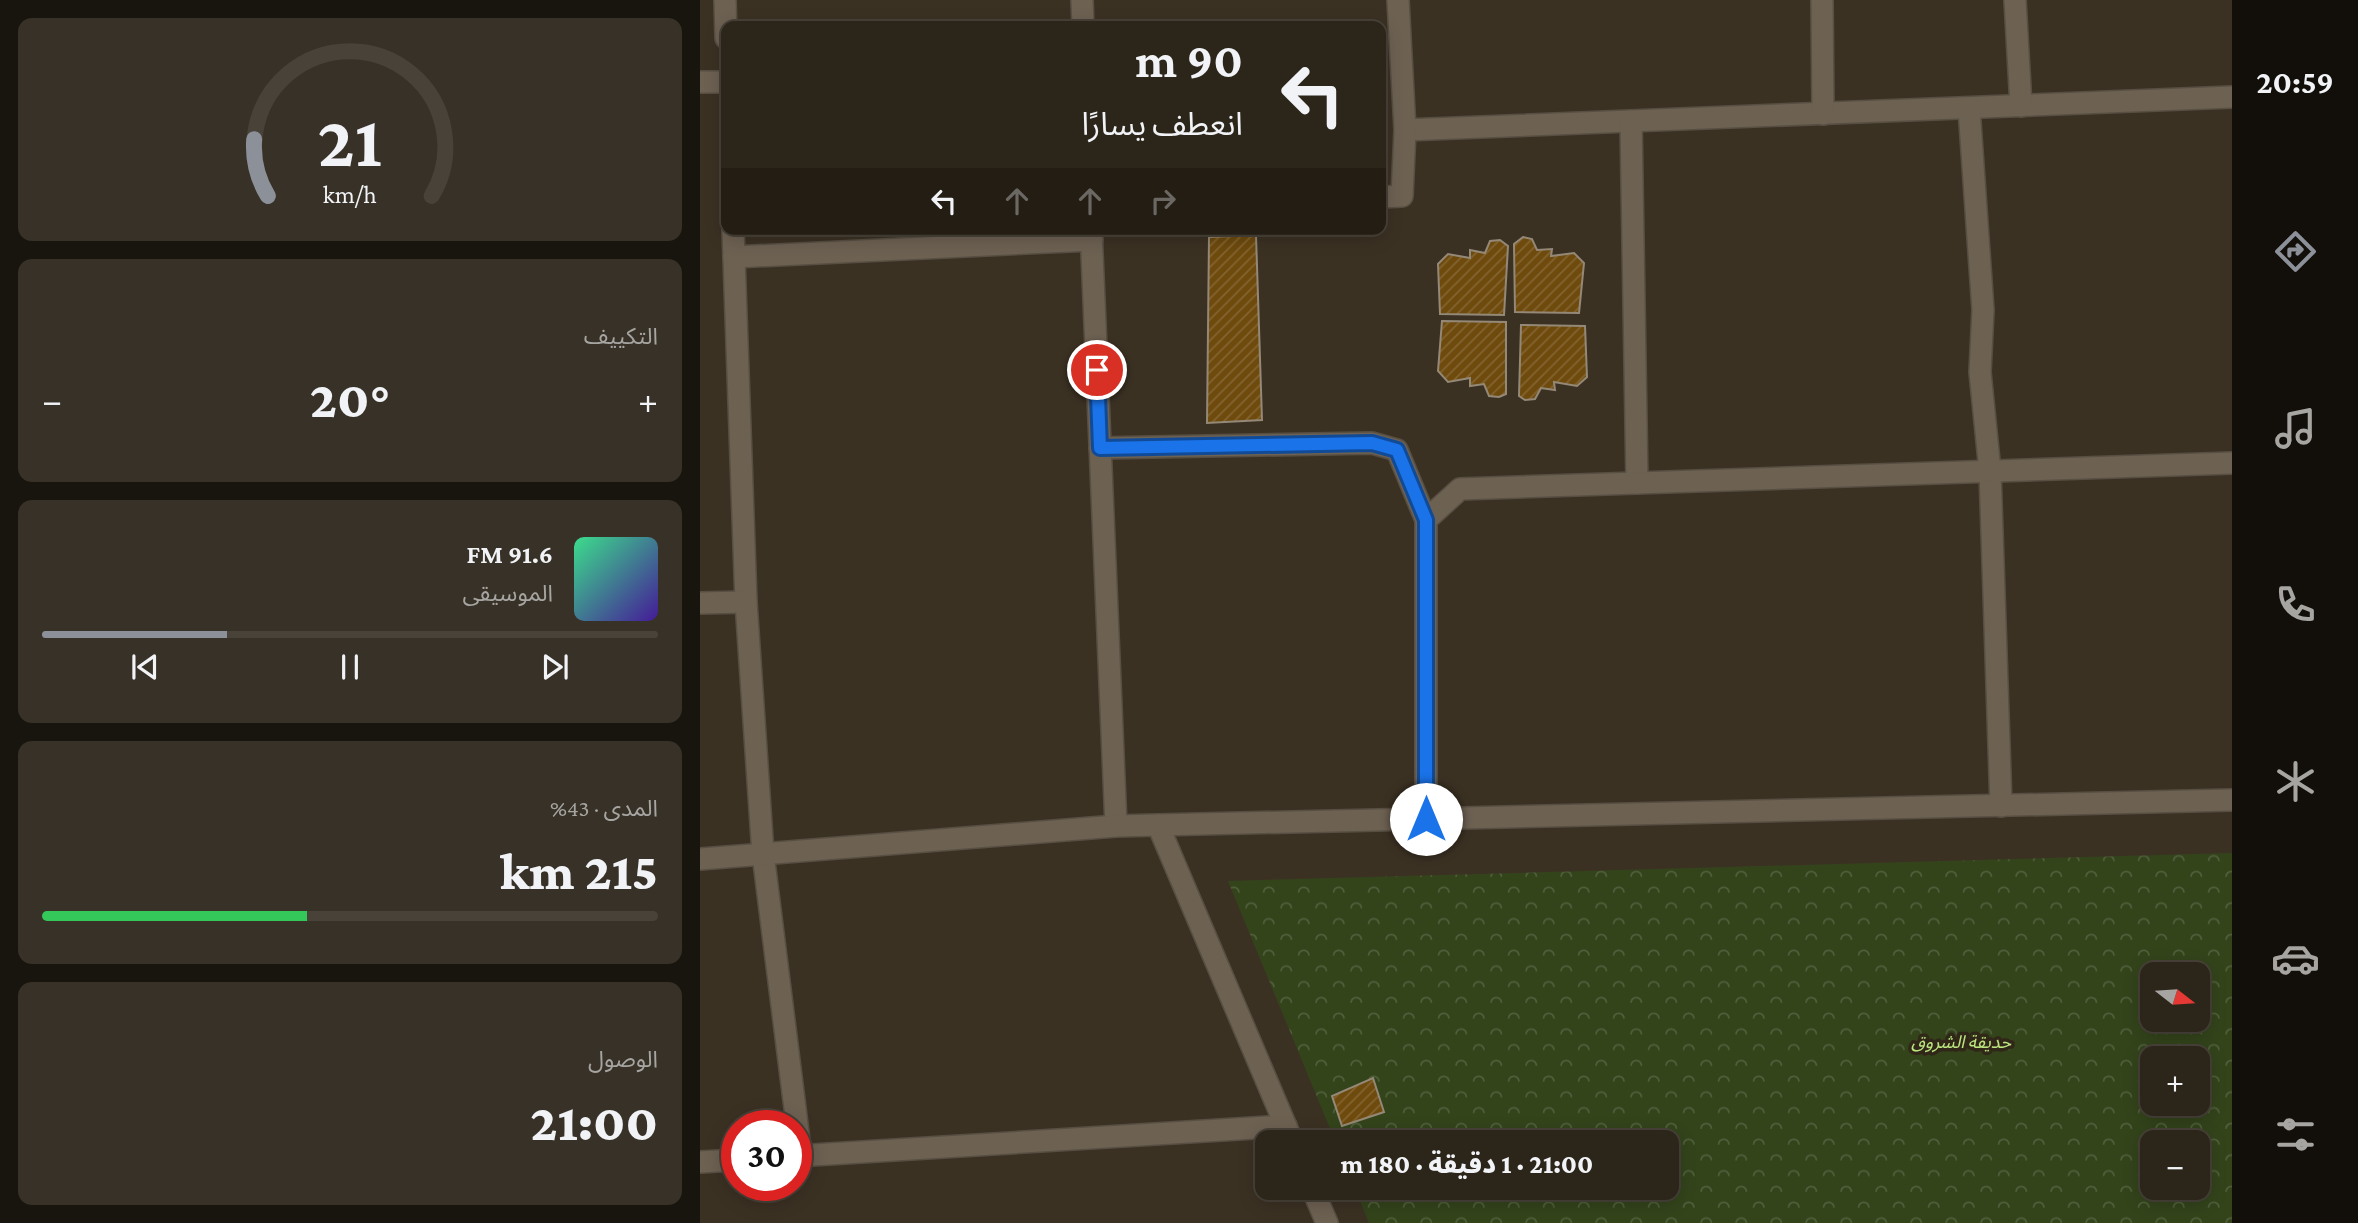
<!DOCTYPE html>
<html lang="ar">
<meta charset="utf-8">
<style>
:root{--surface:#2c251a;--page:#383127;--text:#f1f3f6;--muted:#a6a5a2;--line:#484239;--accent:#8c9099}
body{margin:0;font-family:"Crimson Pro","Noto Sans Arabic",serif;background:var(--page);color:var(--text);direction:rtl;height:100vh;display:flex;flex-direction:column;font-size:26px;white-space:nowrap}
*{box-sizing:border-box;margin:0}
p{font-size:23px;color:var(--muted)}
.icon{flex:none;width:38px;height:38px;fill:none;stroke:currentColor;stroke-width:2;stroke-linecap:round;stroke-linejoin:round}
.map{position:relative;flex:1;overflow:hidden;direction:ltr}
.side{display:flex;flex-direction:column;gap:18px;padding:18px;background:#18140e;width:700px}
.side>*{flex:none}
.top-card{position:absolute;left:21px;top:21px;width:665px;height:214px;border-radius:14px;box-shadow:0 4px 18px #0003,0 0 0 2px var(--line);direction:rtl;background:#2c251a;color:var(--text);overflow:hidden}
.needle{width:46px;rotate:107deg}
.buttons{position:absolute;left:1440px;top:962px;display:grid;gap:14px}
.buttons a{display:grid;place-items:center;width:70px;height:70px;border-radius:14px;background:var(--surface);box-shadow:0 4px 18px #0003,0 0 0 2px var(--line);font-size:35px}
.speed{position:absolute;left:21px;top:1110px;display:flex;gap:14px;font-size:35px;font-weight:700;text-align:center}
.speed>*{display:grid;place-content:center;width:91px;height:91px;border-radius:50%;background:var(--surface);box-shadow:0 4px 18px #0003,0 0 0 2px var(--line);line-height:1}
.speed .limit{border:10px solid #d22;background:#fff;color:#111}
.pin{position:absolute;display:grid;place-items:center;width:60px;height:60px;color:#fff;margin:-30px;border:4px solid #fff;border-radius:50%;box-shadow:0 2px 7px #0007}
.me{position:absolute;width:77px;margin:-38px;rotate:0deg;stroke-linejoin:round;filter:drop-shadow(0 0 5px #0008)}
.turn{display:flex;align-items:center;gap:24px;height:147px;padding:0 28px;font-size:32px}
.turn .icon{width:91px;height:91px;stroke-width:2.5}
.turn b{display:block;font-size:49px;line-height:60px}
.lanes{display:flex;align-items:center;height:66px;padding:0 28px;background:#0003;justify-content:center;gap:35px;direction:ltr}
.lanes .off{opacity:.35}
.big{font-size:52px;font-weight:800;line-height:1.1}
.side .widget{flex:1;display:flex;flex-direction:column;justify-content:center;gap:10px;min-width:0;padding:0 24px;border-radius:14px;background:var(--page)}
.side .dial{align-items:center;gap:0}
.dial svg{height:182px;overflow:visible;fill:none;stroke:var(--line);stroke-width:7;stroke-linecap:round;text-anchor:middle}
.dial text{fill:var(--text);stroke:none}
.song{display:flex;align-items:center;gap:21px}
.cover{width:84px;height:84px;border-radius:10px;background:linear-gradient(135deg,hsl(150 70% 55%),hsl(260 70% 35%))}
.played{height:7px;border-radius:4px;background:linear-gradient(90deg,var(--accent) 30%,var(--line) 30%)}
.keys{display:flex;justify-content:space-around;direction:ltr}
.heat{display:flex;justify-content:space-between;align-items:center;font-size:38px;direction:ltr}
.charge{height:10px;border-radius:5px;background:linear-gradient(90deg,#34c759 43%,var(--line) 0)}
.trip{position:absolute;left:555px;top:1130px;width:424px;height:70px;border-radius:14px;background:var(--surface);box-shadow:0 4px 18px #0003,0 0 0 2px var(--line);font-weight:800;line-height:70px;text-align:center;direction:rtl}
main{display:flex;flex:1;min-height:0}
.dock{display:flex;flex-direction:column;width:126px;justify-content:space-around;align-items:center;background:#120f0a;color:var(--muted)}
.dock .icon{width:49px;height:49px}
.dock .current{color:var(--accent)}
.dock b{font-size:32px;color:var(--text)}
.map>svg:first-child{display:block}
.forest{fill:url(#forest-crowns);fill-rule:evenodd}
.building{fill:url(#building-hatch);stroke:#948877;stroke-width:2}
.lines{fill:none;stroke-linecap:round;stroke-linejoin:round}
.street-casing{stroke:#584f43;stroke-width:24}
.street{stroke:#6d6152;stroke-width:21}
.route-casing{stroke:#114b97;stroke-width:18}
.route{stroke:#1a73e8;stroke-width:12}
.labels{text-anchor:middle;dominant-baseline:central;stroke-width:7;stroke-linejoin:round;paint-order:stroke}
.park-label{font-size:18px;font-style:italic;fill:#bbe67f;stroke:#312719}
</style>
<main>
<nav class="dock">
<b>20:59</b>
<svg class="icon current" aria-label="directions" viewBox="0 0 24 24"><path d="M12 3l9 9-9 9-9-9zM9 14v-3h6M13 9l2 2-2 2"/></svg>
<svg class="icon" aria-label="music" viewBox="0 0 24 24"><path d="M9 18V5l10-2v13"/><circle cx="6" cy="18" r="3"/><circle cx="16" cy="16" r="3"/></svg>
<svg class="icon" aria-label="phone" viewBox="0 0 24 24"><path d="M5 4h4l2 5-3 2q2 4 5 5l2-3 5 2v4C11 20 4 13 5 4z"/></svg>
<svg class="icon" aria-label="climate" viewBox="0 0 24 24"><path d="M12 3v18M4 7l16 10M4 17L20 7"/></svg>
<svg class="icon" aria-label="car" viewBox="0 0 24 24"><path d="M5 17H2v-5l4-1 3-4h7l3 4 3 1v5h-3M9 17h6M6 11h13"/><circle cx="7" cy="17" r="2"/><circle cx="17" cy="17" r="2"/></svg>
<svg class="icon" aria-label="filters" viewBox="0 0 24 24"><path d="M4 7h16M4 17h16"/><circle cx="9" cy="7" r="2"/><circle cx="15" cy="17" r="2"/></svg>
</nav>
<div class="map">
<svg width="1532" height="1223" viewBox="0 0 1532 1223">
<defs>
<pattern id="forest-crowns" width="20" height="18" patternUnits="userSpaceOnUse" patternTransform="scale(1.75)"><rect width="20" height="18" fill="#33441b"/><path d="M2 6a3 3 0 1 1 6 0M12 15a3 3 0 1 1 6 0" fill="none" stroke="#505f3b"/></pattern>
<pattern id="building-hatch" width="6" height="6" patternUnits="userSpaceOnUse" patternTransform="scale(1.75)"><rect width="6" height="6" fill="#6e4a0d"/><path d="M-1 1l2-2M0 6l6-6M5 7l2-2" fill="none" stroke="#83642f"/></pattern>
</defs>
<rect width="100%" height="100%" fill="#3b3123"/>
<path class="forest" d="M1532,853v370h-863l-14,-35h311v-45h-330l-108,-262zM1452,975h46v45h-46zM1452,1059h46v45h-46zM1452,1143h46v45h-46z"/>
<g class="building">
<polygon points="556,235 562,420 507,423 509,237"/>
<polygon points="823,237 832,239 837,250 852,249 851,256 874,253 884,263 879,313 815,312 814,244"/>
<polygon points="800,240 808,246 804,315 740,314 738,264 748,254 770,258 770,250 785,253 790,241"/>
<polygon points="742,321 806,322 806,394 799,397 789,396 784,384 770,386 770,378 748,382 738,371"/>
<polygon points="821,325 885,326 887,377 877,386 854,382 855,390 841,388 835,399 825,400 819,396"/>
<polygon points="673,1078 684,1112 642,1126 632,1096"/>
</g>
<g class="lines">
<g class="street-casing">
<g id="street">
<polyline points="25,0 26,38"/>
<polyline points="382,0 383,26"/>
<polyline points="698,0 705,130 1532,97"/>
<polyline points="1122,0 1123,114"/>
<polyline points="1315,0 1321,106"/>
<polyline points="0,82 26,82"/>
<polyline points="1269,108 1283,310 1280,372 1290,471 1301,806"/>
<polyline points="931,121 937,483"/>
<polyline points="681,197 702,196 705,130"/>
<polyline points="33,229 46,602 63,854 101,1156"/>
<polyline points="391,229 416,826"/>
<polyline points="34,257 392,240"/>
<polyline points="400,448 672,443 697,450 726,520"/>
<polyline points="0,603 46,602"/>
<polyline points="726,819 726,520 760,489 1532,463"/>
<polyline points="458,825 593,1143"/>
<polyline points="0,859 416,826 1532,800"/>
<polyline points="96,1156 586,1126"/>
<polyline points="0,1162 37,1160"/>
<polyline points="612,1188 627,1223"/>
</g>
</g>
<use href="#street" class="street"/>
</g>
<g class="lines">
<g class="route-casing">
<polyline id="route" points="397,370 400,448 672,443 697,450 726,520 726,819"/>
</g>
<use href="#route" class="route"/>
</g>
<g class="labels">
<g class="park-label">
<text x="1261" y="1042">حديقة الشروق</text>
</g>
</g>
</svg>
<div class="buttons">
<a><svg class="needle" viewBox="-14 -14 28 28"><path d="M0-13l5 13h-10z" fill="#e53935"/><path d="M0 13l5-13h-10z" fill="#a6a5a2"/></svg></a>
<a>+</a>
<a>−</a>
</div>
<div class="speed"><div class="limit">30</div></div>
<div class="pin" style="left:397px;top:370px;background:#d93025"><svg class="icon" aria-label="arrive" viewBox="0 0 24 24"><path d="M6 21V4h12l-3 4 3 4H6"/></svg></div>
<svg class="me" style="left:726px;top:819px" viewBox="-20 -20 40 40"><circle r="19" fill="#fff"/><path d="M0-13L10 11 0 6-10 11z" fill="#1a73e8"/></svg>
<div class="trip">21:00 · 1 دقيقة · 180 m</div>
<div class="top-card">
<div class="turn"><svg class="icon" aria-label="left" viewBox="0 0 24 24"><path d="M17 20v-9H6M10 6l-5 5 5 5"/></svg><div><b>90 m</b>انعطف يسارًا</div></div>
<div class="lanes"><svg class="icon" aria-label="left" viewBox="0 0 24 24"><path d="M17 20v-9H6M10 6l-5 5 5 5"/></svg><svg class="icon off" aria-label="ahead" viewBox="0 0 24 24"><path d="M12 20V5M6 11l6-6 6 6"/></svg><svg class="icon off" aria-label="ahead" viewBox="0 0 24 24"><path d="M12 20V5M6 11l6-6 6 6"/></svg><svg class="icon off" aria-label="right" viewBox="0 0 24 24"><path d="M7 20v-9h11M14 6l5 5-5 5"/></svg></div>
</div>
</div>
<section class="side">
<div class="widget dial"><svg viewBox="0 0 100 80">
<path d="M14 69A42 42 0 1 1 86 69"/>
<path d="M14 69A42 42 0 0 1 8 44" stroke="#8c9099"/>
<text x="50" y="56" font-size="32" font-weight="700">21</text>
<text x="50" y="72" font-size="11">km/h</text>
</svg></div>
<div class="widget"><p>التكييف</p>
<div class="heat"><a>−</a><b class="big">20°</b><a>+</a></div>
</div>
<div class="widget">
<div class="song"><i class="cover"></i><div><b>91.6 FM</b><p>الموسيقى</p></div></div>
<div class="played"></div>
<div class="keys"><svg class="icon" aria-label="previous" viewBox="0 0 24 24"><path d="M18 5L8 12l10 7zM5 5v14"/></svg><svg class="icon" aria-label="pause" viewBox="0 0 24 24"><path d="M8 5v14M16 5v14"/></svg><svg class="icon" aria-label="next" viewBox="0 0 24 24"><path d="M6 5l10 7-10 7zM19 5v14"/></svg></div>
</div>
<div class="widget"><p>المدى · 43%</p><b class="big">215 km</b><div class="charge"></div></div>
<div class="widget"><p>الوصول</p><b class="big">21:00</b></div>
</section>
</main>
